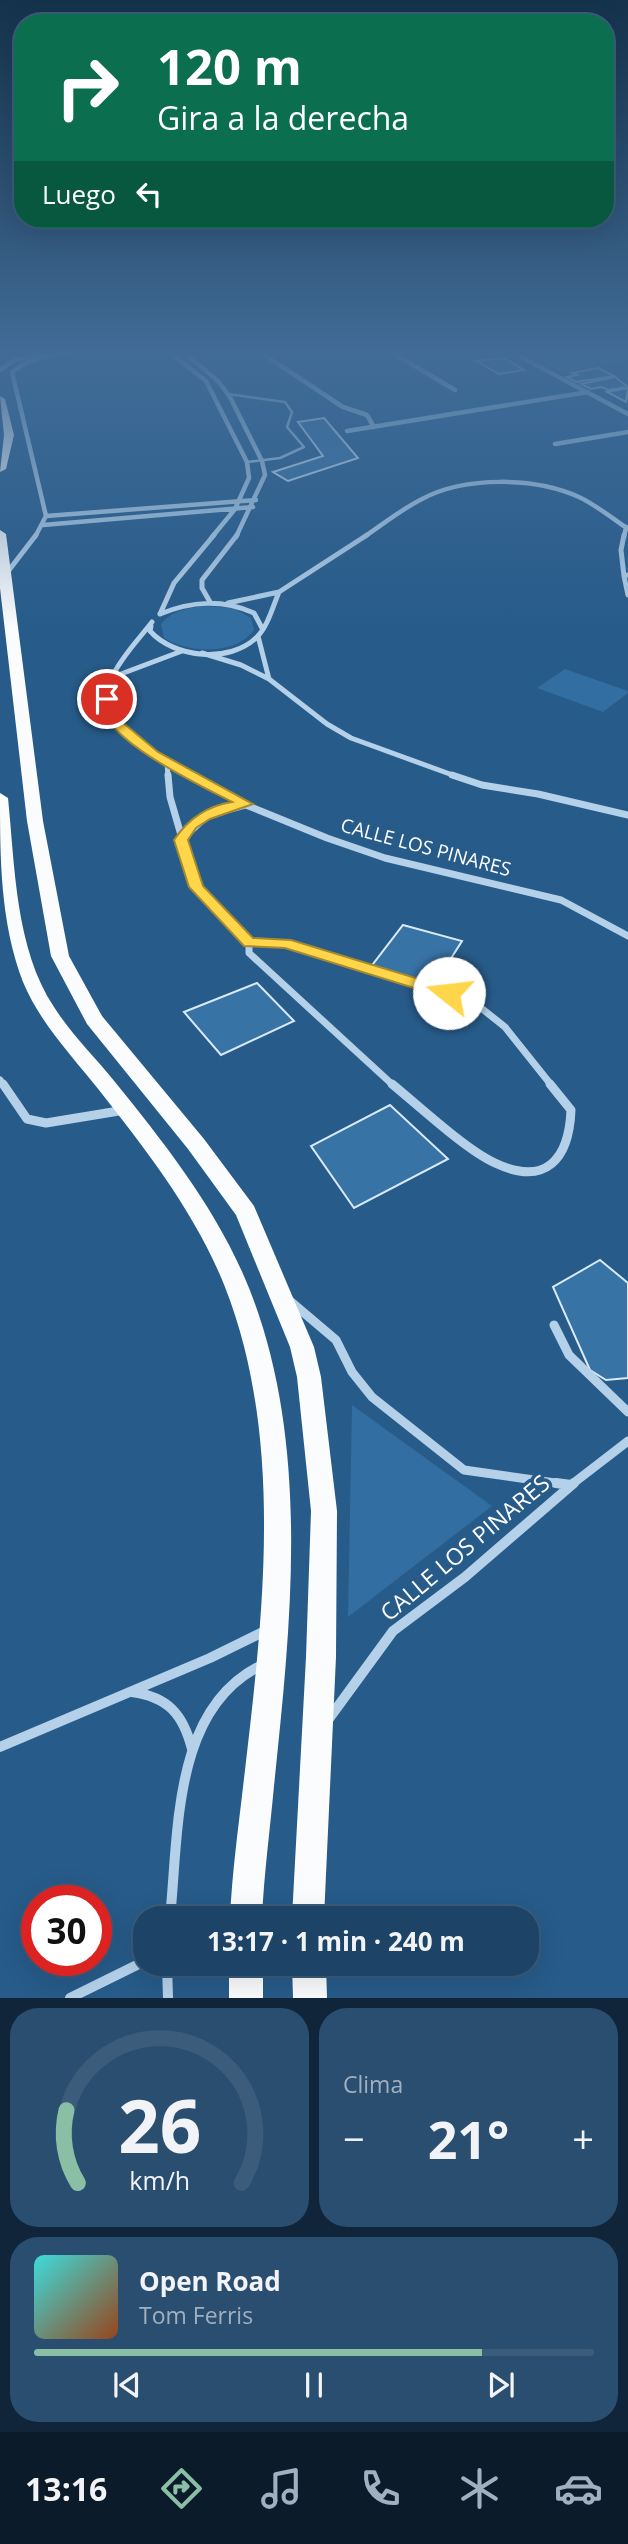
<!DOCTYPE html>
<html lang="es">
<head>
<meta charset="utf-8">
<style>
  :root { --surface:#1d4467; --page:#2a4e70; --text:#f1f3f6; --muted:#a0b0c0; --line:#3b5c7b; --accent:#8abfa5 }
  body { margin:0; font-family:"Open Sans",sans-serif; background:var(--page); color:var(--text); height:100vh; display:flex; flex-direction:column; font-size:26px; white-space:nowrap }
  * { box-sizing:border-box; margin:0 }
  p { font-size:23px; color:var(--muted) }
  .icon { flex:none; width:38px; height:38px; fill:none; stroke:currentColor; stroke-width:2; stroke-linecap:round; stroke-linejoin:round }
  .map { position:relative; height:1998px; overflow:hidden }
  .side { display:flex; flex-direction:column; gap:10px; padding:10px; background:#102539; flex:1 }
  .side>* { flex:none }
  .banner { position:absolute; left:14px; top:14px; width:600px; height:214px; border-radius:28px; box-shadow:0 7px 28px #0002,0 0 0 2px var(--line); background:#0b6e4f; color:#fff; overflow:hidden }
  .speed { position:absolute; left:21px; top:1885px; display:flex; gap:14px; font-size:35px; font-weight:700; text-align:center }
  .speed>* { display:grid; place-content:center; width:91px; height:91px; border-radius:50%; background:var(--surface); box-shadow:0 7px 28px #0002,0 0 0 2px var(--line); line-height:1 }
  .speed .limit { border:10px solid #d22; background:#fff; color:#111 }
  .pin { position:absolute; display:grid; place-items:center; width:60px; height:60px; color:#fff; margin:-30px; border:4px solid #fff; border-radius:50%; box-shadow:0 2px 7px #0007 }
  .me { position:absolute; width:77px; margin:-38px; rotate:286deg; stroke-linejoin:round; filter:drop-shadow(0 0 5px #0008) }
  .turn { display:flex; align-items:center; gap:24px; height:147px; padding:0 28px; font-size:32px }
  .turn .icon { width:91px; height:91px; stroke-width:2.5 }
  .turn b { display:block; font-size:49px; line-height:60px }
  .then { display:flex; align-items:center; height:66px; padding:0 28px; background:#0003; gap:14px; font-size:26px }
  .big { font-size:52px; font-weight:700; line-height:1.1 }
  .side .tile { flex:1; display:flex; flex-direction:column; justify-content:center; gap:10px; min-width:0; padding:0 24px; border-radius:28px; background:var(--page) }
  .side .dial { align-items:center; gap:0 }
  .dial svg { height:182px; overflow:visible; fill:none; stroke:var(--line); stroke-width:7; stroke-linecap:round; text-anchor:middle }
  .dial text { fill:var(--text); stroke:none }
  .song { display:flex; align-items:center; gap:21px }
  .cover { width:84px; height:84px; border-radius:10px; background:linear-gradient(135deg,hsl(180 70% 55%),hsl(20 70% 35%)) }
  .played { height:7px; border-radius:4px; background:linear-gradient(90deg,var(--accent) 80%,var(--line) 80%) }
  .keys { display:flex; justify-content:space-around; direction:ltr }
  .heat { display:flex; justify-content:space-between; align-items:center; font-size:38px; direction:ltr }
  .side .tiles { flex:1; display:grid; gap:10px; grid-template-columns:1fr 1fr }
  .tile:last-child { grid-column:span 2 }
  .trip { position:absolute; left:133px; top:1906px; width:406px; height:70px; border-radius:28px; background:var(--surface); box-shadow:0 7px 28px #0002,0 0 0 2px var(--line); font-weight:700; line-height:70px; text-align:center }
  .dock { display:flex; height:112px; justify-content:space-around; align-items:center; background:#0c1b29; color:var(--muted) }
  .dock .icon { width:49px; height:49px }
  .dock .active { color:var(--accent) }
  .dock b { font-size:32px; color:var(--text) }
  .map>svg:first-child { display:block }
  .green { fill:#326ea1 }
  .building { fill:#3873a6; stroke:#d8e9f7; stroke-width:2 }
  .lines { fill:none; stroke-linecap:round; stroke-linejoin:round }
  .service { stroke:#b4d1e9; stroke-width:2.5 }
  .minor-far4 { stroke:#b4d1e9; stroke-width:4.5 }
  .minor-far3 { stroke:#b4d1e9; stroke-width:5 }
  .minor-far2 { stroke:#b4d1e9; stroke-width:7 }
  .minor-far1 { stroke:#b4d1e9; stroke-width:9 }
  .minor { stroke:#b4d1e9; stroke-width:10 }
  .trunk { fill:#fbfcfe; fill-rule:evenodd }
  .route { fill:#ffd54a; stroke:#a68a30; stroke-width:2 }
  .labels { text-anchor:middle; stroke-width:7; stroke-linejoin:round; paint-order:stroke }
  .street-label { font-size:19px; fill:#fff; stroke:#275b89 }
  .near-street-label { font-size:23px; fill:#fff; stroke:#275b89 }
</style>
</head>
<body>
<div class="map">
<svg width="628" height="1998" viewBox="0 0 628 1998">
  <rect width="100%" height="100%" fill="#275b89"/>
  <path class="green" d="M536,350H603L625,361L562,372L525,351Z
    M205,606L233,608L251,618L254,630C235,656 188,653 164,638L161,624C173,610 188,608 205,606Z
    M565,669L628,691V693L603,712L537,688Z
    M352,1405L492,1506L348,1617Z"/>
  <path class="building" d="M504,358L524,370L499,374L476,361Z
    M598,368L614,376L576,382L567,377L577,375L572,373Z
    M615,377L628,387L608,390L602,387L591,389L581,384Z
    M628,388L626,402L607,392Z
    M324,418L358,458L288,481L273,472L323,456L298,422Z
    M403,925L462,941L434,985L370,968Z
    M257,983L294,1021L221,1055L184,1012Z
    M390,1105L448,1159L354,1208L311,1146Z
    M600,1260L628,1283V1378L606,1380L590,1370L553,1287Z"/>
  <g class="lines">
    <path class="service" d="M228,394L285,402L292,412L287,427L304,447L280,458L247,462"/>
    <path class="minor-far4" d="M10,350L31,352
      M137,350L170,351
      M167,350L206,381L247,462L249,478L235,509L212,537
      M181,350L218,381L230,397L262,461L265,475L236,537
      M257,350L343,407L367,415L374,427
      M388,350L455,390
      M508,350L628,414
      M0,370L13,361L41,353
      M347,431L588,392
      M555,444L628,432
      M46,516L256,500
      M43,525L253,507
      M35,537L46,516L12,372C40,350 77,352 111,350
      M364,537C383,524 402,509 422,499C465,476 535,477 579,497C596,505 612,518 628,529
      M624,537L626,527"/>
    <path class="minor-far3" d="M6,574L36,535
      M628,575L624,576L628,595
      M624,576L621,550L624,535
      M210,602L202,588V580L237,535
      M228,603L279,592L367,535
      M160,614L174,583L214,535
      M160,614C192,601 222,599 254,613L262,628
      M152,622C139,639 123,655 113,675C87,726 159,757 195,777
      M151,626L150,631C174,658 230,664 257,637C268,626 273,606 279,592
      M258,636L269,679
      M202,653L241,665L269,679L327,724L351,738L458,777
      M113,677L182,651
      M167,762L168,777"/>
    <path class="minor-far2" d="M168,775L170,797L196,887L249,943
      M192,775L246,805L327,838L385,858L561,900L628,936
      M452,775L482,785L538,794L628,815
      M181,840L208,815L245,805
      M249,943H286L471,1000L505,1027L552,1086
      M249,943V953L394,1086
      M0,1080L4,1086"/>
    <path class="minor-far1" d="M3,1084L27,1119L46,1123L125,1110
      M392,1084C419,1106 466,1150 495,1163C546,1187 569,1159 571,1110L550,1084
      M290,1301L336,1340L352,1372L372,1397L464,1470L569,1485
      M554,1325L569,1355L628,1412
      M571,1485L628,1441"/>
    <path class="minor" d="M556,1483L571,1485
      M132,1692C168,1697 183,1714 192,1749
      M328,1720L393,1631L465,1577L574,1483
      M0,1747L210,1658L265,1631
      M170,1918C179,1832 172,1706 264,1664
      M167,1964L168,1998
      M70,1998L145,1961"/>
    <path class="trunk" d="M0,396L5,399L14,435L6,469L0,472L4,435Z
      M0,530L6,534L43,821L69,956L102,1016L204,1139L254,1206L314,1347L321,1377L337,1511L336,1657L324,1918H292L306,1657L311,1511L297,1377L290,1347L236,1215L188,1149L87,1024L51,956L27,821L0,588Z
      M0,793L8,798C15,866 15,948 54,1007C71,1034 95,1057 115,1082C166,1145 218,1211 249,1288C311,1444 291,1623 274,1786C270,1830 264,1874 262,1918H230C232,1874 238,1830 243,1787C262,1624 286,1443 225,1287C196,1214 147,1151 99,1090C72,1056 40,1023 23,982C0,921 0,858 0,793Z
      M229,1964H263V1998H229Z
      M292,1964H326L327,1998H293Z"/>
  </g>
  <linearGradient id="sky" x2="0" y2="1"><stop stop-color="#15324b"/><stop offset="0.56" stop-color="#416c97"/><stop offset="1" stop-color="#416c97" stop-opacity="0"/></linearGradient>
  <rect width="628" height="629" fill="url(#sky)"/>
  <path class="route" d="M103,696H111L114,710L121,721L158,752L253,804L210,819L196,828L188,840L203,886L253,938L291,940L455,990V997H443L285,948L244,946L189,887L174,840C188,819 206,806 232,802C204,787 90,735 103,696Z"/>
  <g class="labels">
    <g class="street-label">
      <text transform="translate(426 847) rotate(15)" y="7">CALLE LOS PINARES</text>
    </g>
    <g class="near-street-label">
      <text transform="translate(465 1548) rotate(-40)" y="8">CALLE LOS PINARES</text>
    </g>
  </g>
</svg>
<div class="speed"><div class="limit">30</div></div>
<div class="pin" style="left:107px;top:699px;background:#d93025"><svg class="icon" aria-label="arrive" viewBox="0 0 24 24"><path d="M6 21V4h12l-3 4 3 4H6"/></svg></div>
<svg class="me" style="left:449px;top:993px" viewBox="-20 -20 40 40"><circle r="19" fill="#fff"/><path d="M0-13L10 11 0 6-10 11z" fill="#ffd54a"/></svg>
<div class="trip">13:17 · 1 min · 240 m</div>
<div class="banner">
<div class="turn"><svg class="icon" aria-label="right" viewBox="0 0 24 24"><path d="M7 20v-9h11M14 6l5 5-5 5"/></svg><div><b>120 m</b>Gira a la derecha</div></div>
<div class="then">Luego<svg class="icon" aria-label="left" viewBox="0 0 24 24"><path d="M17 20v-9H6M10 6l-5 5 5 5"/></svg></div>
</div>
</div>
<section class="side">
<div class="tiles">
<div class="tile dial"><svg viewBox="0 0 100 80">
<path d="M14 69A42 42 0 1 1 86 69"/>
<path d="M14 69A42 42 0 0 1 9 37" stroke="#8abfa5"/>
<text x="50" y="56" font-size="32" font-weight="700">26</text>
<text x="50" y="72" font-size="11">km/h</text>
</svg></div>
<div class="tile"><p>Clima</p>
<div class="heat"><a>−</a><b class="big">21°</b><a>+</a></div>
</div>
<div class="tile">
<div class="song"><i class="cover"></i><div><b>Open Road</b><p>Tom Ferris</p></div></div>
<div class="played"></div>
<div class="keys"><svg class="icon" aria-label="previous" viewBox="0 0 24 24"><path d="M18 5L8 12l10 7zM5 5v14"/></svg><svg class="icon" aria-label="pause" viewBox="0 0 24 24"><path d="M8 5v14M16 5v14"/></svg><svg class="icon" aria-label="next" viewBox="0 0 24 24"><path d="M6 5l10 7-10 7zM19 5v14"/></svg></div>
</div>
</div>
</section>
<nav class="dock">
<b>13:16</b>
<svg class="icon active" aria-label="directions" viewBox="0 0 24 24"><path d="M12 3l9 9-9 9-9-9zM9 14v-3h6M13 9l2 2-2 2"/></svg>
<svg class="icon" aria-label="music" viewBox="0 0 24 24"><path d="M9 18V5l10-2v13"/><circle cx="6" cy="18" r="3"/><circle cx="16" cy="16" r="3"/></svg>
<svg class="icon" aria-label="phone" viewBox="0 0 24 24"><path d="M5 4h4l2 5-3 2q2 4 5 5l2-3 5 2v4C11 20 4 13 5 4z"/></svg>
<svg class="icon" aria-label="climate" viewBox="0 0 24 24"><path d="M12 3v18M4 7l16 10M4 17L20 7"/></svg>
<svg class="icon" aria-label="car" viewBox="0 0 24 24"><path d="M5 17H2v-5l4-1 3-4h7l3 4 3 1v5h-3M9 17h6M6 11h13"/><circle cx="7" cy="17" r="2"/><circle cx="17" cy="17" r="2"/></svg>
</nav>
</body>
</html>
